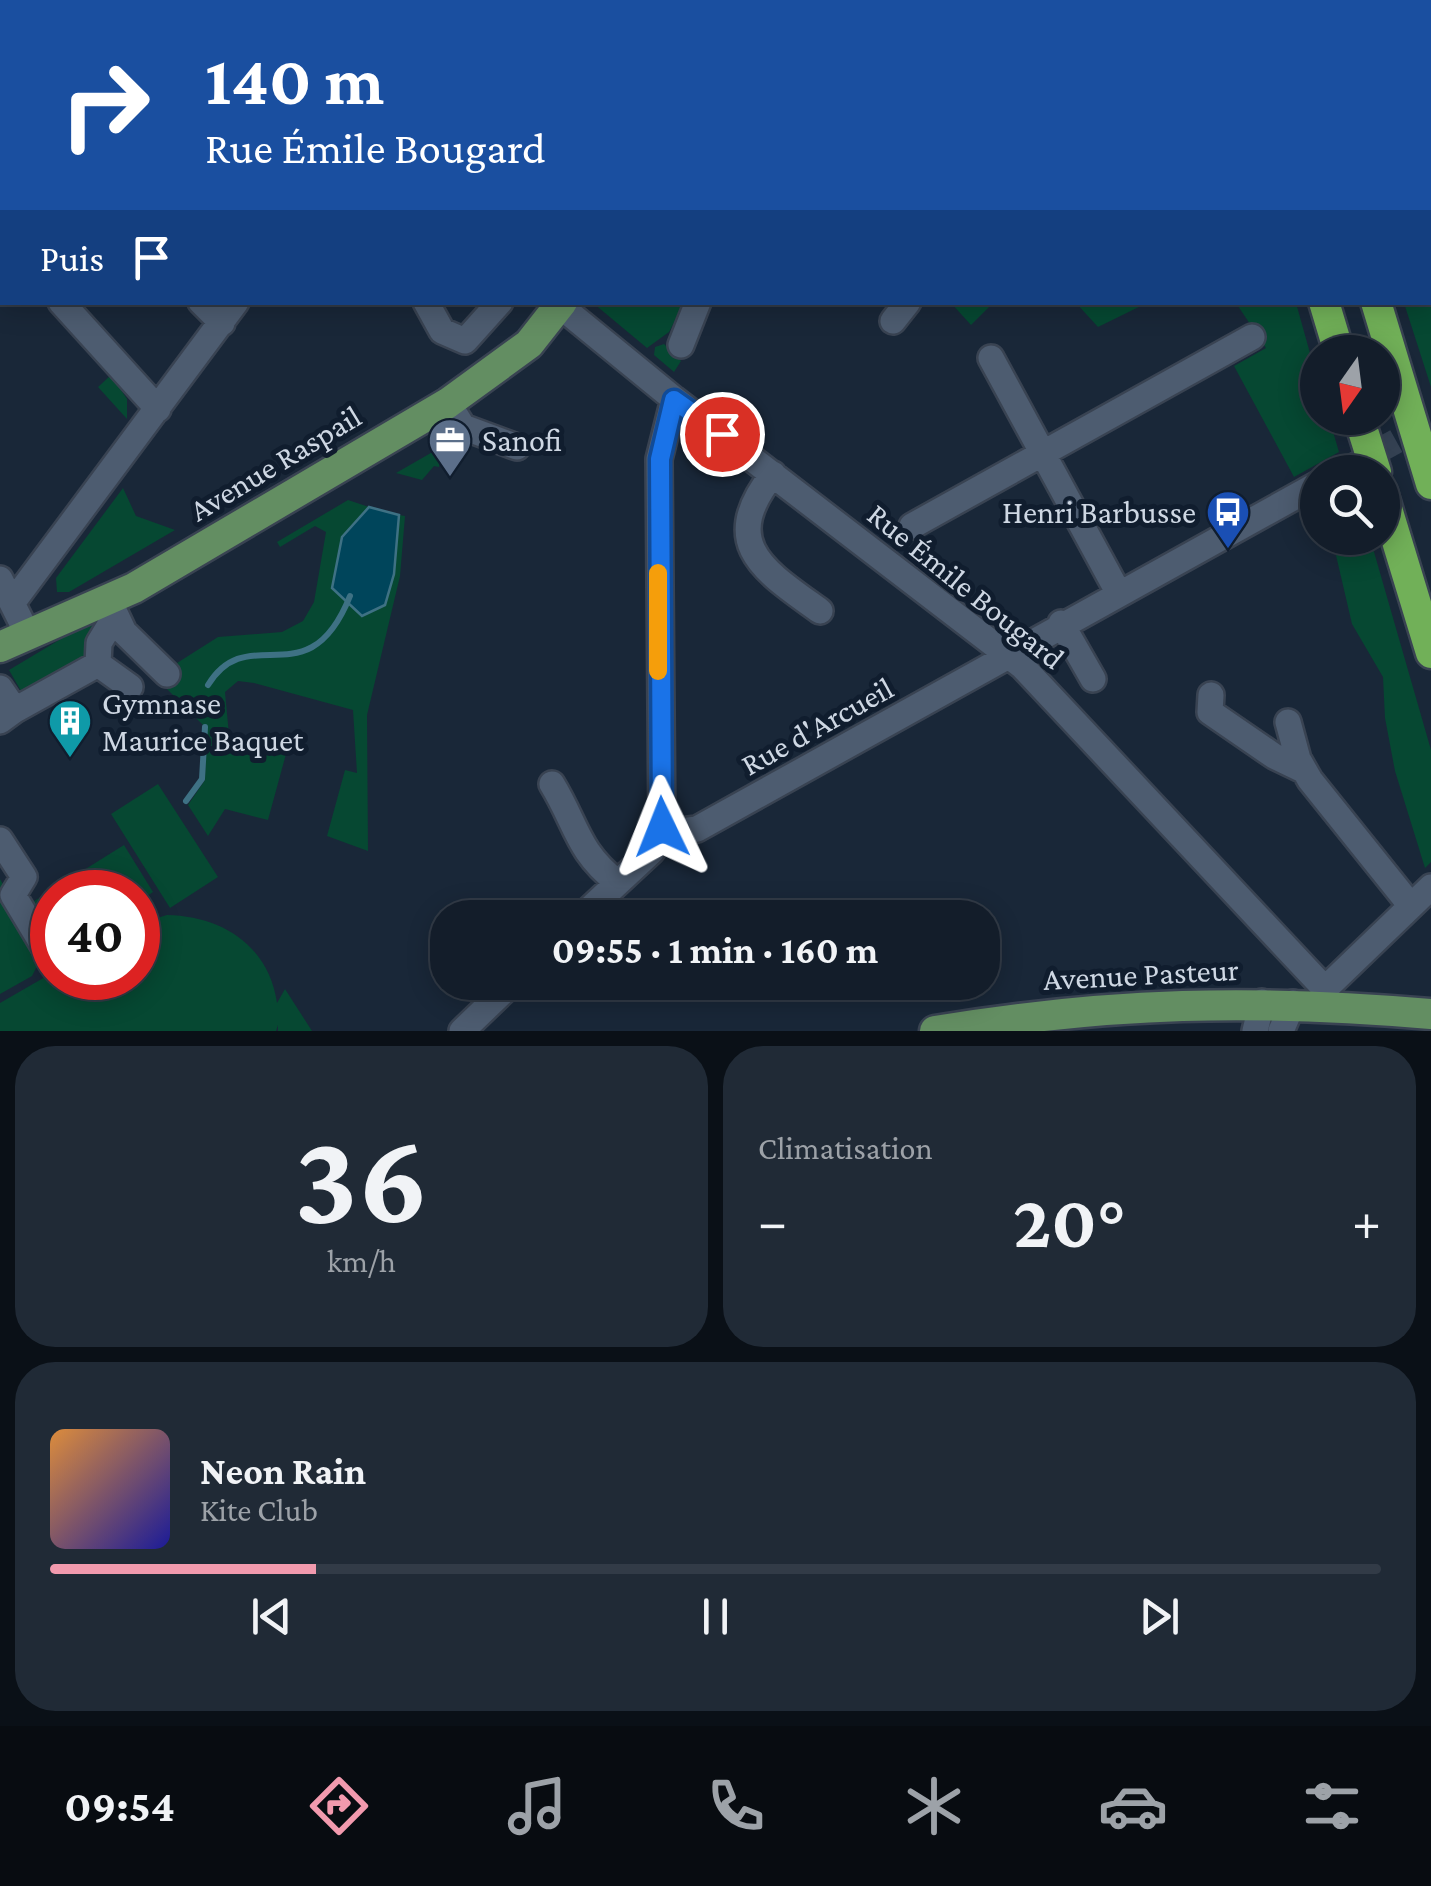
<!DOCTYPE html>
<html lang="fr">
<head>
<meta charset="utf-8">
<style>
  :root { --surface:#131d2a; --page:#202a36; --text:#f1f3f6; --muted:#9da2a8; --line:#323b47; --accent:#f29aae }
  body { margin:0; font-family:"Crimson Pro",serif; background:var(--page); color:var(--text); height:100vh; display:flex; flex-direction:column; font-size:38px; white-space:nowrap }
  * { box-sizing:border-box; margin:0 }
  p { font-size:32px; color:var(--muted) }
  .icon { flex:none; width:55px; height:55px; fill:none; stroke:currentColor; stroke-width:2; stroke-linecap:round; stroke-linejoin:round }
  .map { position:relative; height:1031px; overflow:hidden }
  .sheet { display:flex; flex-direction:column; gap:15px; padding:15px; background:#0a1017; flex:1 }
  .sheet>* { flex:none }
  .banner { position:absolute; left:0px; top:0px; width:1432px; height:305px; box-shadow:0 5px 25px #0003,0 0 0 2px var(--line); background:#1a4fa0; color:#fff; overflow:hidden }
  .needle { width:65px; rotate:194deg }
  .controls { position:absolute; left:1300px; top:335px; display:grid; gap:20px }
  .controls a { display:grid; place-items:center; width:100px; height:100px; border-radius:50%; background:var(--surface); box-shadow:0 5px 25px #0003,0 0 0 2px var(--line); font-size:50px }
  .speed { position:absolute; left:30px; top:870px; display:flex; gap:20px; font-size:50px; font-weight:700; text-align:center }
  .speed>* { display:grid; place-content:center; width:130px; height:130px; border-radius:50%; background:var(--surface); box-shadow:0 5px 25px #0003,0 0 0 2px var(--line); line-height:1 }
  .speed .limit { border:15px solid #d22; background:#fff; color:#111 }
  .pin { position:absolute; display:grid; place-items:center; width:85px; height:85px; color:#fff; margin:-42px; border:5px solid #fff; border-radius:50%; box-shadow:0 2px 10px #0007 }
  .me { position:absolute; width:110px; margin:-55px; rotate:358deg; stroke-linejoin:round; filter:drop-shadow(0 0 8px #0008) }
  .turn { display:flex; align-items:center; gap:35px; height:210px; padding:0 40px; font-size:45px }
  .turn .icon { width:130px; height:130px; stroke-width:2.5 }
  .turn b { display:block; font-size:70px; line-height:85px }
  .then { display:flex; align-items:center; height:95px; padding:0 40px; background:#0003; gap:20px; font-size:38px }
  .big { font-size:75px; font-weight:700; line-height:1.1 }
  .sheet .tile { flex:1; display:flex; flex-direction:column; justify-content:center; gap:15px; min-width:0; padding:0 35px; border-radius:40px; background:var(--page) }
  .sheet .dial { align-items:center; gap:0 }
  .dial b { font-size:130px; line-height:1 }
  .song { display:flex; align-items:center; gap:30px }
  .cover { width:120px; height:120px; border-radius:15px; background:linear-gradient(135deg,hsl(30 70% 55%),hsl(240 70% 35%)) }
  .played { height:10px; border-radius:5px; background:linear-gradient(90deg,var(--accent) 20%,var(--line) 20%) }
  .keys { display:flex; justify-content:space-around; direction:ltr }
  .heat { display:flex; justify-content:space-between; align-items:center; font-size:55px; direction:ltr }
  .sheet .tiles { flex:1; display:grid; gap:15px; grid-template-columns:1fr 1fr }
  .tile:last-child { grid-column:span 2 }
  .trip { position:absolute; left:430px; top:900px; width:570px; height:100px; border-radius:40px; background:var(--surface); box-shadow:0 5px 25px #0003,0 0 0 2px var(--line); font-weight:700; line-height:100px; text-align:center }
  .dock { display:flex; height:160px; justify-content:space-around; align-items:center; background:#080c11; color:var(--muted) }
  .dock .icon { width:70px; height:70px }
  .dock .selected { color:var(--accent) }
  .dock b { font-size:45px; color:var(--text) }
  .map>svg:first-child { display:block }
  .green { fill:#064832 }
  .water { fill:#00455b; stroke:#3e7184; stroke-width:2.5 }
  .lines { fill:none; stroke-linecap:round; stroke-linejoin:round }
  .stream { stroke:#3e7184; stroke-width:6 }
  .minor-tunnel { stroke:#344152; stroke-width:25; stroke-dasharray:25 12; stroke-linecap:butt }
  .minor-casing { stroke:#394352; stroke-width:30 }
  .major-casing { stroke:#394352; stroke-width:35 }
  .highway-casing { stroke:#394352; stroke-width:35 }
  .minor { stroke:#4d5c70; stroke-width:25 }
  .major { stroke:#638e62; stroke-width:30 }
  .highway { stroke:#71b058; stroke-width:30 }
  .route-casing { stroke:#114b97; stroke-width:25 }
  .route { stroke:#1a73e8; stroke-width:18 }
  .slow { stroke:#f59e0b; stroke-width:18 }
  .labels { text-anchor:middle; stroke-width:10; stroke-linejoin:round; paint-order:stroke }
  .poi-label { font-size:32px; fill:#ced7e3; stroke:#101d2e; text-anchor:start }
  .street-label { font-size:32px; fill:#ced7e3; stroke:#101d2e }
</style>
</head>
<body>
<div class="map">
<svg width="1431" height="1031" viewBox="0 0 1431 1031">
  <rect width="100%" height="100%" fill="#192738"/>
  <path class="green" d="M475,0H790L479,2Z
    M1430,270L1431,274V387L1404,303L1430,302Z
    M593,303H592H684L669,332L647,348Z
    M951,303H993L971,325Z
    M1076,303H1147L1098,327Z
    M1236,303H1296L1317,378L1318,418H1329L1339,452L1294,477L1234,366L1266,348Z
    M664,344L681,361L674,372L654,355L655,347Z
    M111,375L127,399V419L98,387Z
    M443,446L439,467L434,466L422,480L396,473Z
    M123,488L136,516L175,530L69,592H57L56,578Z
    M348,500L369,507L342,537L362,615L385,605L394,574L399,515L405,516L400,576L367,715L368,851L327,836L345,770L357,773L353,710L254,683L238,681L225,692L229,735L286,754L268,820L225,809L208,836L188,805L205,780L206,728L160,682L180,668L177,663L218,637L282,632L303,621L314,602L326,532L315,526L280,547L277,542Z
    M1332,538H1370L1431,750V862L1425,868L1395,771L1385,718L1383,677L1352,624Z
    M96,618L101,622L86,656L21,691L9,670Z
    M158,784L218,877L170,908L111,814Z
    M124,845L153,892L138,902V892H52V937L31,903Z
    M0,879L42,956L32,976L0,994Z
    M167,915C221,916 269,945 277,1003L285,989L312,1031H278V1025L276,1031H0V1003L52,973V978H132V985L138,982V924Z"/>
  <path class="water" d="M369,507L399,515L394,574L385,605L362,616L332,588L342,537Z"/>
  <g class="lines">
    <path class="stream" d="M705,0L709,2
      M580,2L582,0
      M766,2L770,0
      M208,685C249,618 308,701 350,596
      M186,801L202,779L205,727"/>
    <path class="minor-tunnel" d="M1342,471L1431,422"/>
    <g class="minor-casing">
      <path id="minor" d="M285,2L287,0
        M460,2L461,0
        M973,2L975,0
        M1094,2L1096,0
        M1430,165L1431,164
        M61,302L158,409
        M201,302L222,323
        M426,302L442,331L465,341L500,302
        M559,305L674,399L1022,666L1325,989L1324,1005
        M893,321L908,302
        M681,345L698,302
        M991,358L1118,592
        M448,403L463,427L517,447
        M1339,472L1342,471
        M773,474C717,544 765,571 820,611
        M912,526L1252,337
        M0,579L27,633
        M13,602L236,302
        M116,615L124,632L167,674
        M1061,623L1093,679
        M98,664L99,643L116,615L111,605
        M0,688L15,710L0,721
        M1211,695L1210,712L1274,756L1303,770
        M15,710L98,664L130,687
        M1288,722L1298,759L1310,780L1411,906
        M552,784C577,825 577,851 617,882
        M662,822L681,831L697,829L1318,484
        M0,840L24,877L13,895L52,960
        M580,918L652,851L662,834L659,459L674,399
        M1325,989L1431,887
        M462,1031L513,982
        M1255,1031L1262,1002
        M1281,1031L1293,1003"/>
    </g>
    <g class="major-casing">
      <path id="major" d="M813,2L815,0
        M0,647L134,588L448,403L529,344L562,302
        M935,1031C1111,1002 1253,999 1431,1014"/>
    </g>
    <g class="highway-casing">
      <path id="highway" d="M1232,0L1233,2
        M1283,0L1284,2
        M1324,302L1339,352
        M1376,302L1431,484
        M1359,418L1376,472
        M1382,492L1431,653"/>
    </g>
    <use href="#minor" class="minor"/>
    <use href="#major" class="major"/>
    <use href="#highway" class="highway"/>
  </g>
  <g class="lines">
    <g class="route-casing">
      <path id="route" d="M662,827L660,459L674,400L722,434"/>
    </g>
    <use href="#route" class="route"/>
    <path class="slow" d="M658,573V671"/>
  </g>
  <defs>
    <g id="office-pin" transform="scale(2.25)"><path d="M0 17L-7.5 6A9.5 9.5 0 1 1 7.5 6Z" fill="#5c6f8a" stroke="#101d2e"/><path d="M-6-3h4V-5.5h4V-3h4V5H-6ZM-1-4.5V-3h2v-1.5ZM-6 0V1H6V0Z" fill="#fff"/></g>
    <g id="bus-pin" transform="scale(2.25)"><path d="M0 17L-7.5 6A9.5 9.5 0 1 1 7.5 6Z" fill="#1a4fb4" stroke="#101d2e"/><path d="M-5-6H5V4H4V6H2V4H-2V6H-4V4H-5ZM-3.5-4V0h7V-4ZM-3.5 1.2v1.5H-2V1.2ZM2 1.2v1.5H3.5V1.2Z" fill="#fff"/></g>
    <g id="building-pin" transform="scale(2.25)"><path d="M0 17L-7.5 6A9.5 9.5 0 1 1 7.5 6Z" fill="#0f9aa8" stroke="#101d2e"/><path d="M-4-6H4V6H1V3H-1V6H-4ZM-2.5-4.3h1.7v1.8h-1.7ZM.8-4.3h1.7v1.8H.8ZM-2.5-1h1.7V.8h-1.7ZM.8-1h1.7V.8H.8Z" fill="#fff"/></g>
  </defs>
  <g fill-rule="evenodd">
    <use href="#office-pin" x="450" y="440"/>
    <use href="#bus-pin" x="1228" y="512"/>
    <use href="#building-pin" x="70" y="721"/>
  </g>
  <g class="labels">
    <g class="poi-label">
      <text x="482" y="451">Sanofi</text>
      <text x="1196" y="523" text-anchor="end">Henri Barbusse</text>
      <text x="102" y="714">Gymnase<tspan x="102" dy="37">Maurice Baquet</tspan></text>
    </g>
    <g class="street-label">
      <text transform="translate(275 463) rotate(-31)" y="11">Avenue Raspail</text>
      <text transform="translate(966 586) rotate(39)" y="11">Rue Émile Bougard</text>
      <text transform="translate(817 726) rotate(-29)" y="11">Rue d'Arcueil</text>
      <text transform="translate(1141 974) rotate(-3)" y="11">Avenue Pasteur</text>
    </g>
  </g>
</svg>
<div class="controls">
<a><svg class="needle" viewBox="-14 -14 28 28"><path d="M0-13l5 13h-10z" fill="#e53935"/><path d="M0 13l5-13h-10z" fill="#9da2a8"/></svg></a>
<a><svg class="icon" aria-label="search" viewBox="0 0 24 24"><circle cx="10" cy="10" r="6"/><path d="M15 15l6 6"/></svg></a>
</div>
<div class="speed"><div class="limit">40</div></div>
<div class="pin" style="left:722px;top:434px;background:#d93025"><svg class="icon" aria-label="arrive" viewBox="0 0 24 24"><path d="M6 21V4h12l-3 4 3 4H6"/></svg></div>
<svg class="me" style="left:662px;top:827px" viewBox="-20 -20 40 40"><path d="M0-17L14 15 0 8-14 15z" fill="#1a73e8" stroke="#fff" stroke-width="4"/></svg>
<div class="trip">09:55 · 1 min · 160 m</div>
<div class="banner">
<div class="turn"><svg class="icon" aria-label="right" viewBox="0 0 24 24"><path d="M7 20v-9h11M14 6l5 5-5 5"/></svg><div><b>140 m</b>Rue Émile Bougard</div></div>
<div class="then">Puis<svg class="icon" aria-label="arrive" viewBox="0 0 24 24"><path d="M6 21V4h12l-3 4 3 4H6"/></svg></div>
</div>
</div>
<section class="sheet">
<div class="tiles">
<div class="tile dial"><b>36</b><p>km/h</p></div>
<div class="tile"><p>Climatisation</p>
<div class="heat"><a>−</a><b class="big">20°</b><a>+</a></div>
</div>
<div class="tile">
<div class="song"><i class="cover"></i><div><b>Neon Rain</b><p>Kite Club</p></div></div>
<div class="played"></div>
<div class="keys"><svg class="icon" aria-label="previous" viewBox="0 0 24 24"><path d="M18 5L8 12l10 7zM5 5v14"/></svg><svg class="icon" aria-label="pause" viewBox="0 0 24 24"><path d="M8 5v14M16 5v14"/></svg><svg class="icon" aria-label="next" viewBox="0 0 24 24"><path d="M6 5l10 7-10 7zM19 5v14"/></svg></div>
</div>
</div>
</section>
<nav class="dock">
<b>09:54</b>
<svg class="icon selected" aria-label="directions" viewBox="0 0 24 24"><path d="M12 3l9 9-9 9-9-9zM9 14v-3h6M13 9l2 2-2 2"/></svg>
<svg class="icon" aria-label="music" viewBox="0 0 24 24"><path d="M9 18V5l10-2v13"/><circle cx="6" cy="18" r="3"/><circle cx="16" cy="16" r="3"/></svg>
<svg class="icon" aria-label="phone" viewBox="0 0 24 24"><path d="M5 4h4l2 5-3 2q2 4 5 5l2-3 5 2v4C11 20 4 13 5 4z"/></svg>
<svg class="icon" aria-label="climate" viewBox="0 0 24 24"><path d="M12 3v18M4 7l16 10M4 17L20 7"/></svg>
<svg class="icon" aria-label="car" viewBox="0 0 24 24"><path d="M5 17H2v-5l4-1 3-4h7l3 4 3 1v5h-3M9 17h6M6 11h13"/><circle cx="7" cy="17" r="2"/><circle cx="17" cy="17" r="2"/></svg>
<svg class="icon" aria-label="filters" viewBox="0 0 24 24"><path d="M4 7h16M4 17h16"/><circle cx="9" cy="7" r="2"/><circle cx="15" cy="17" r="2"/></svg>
</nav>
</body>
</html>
